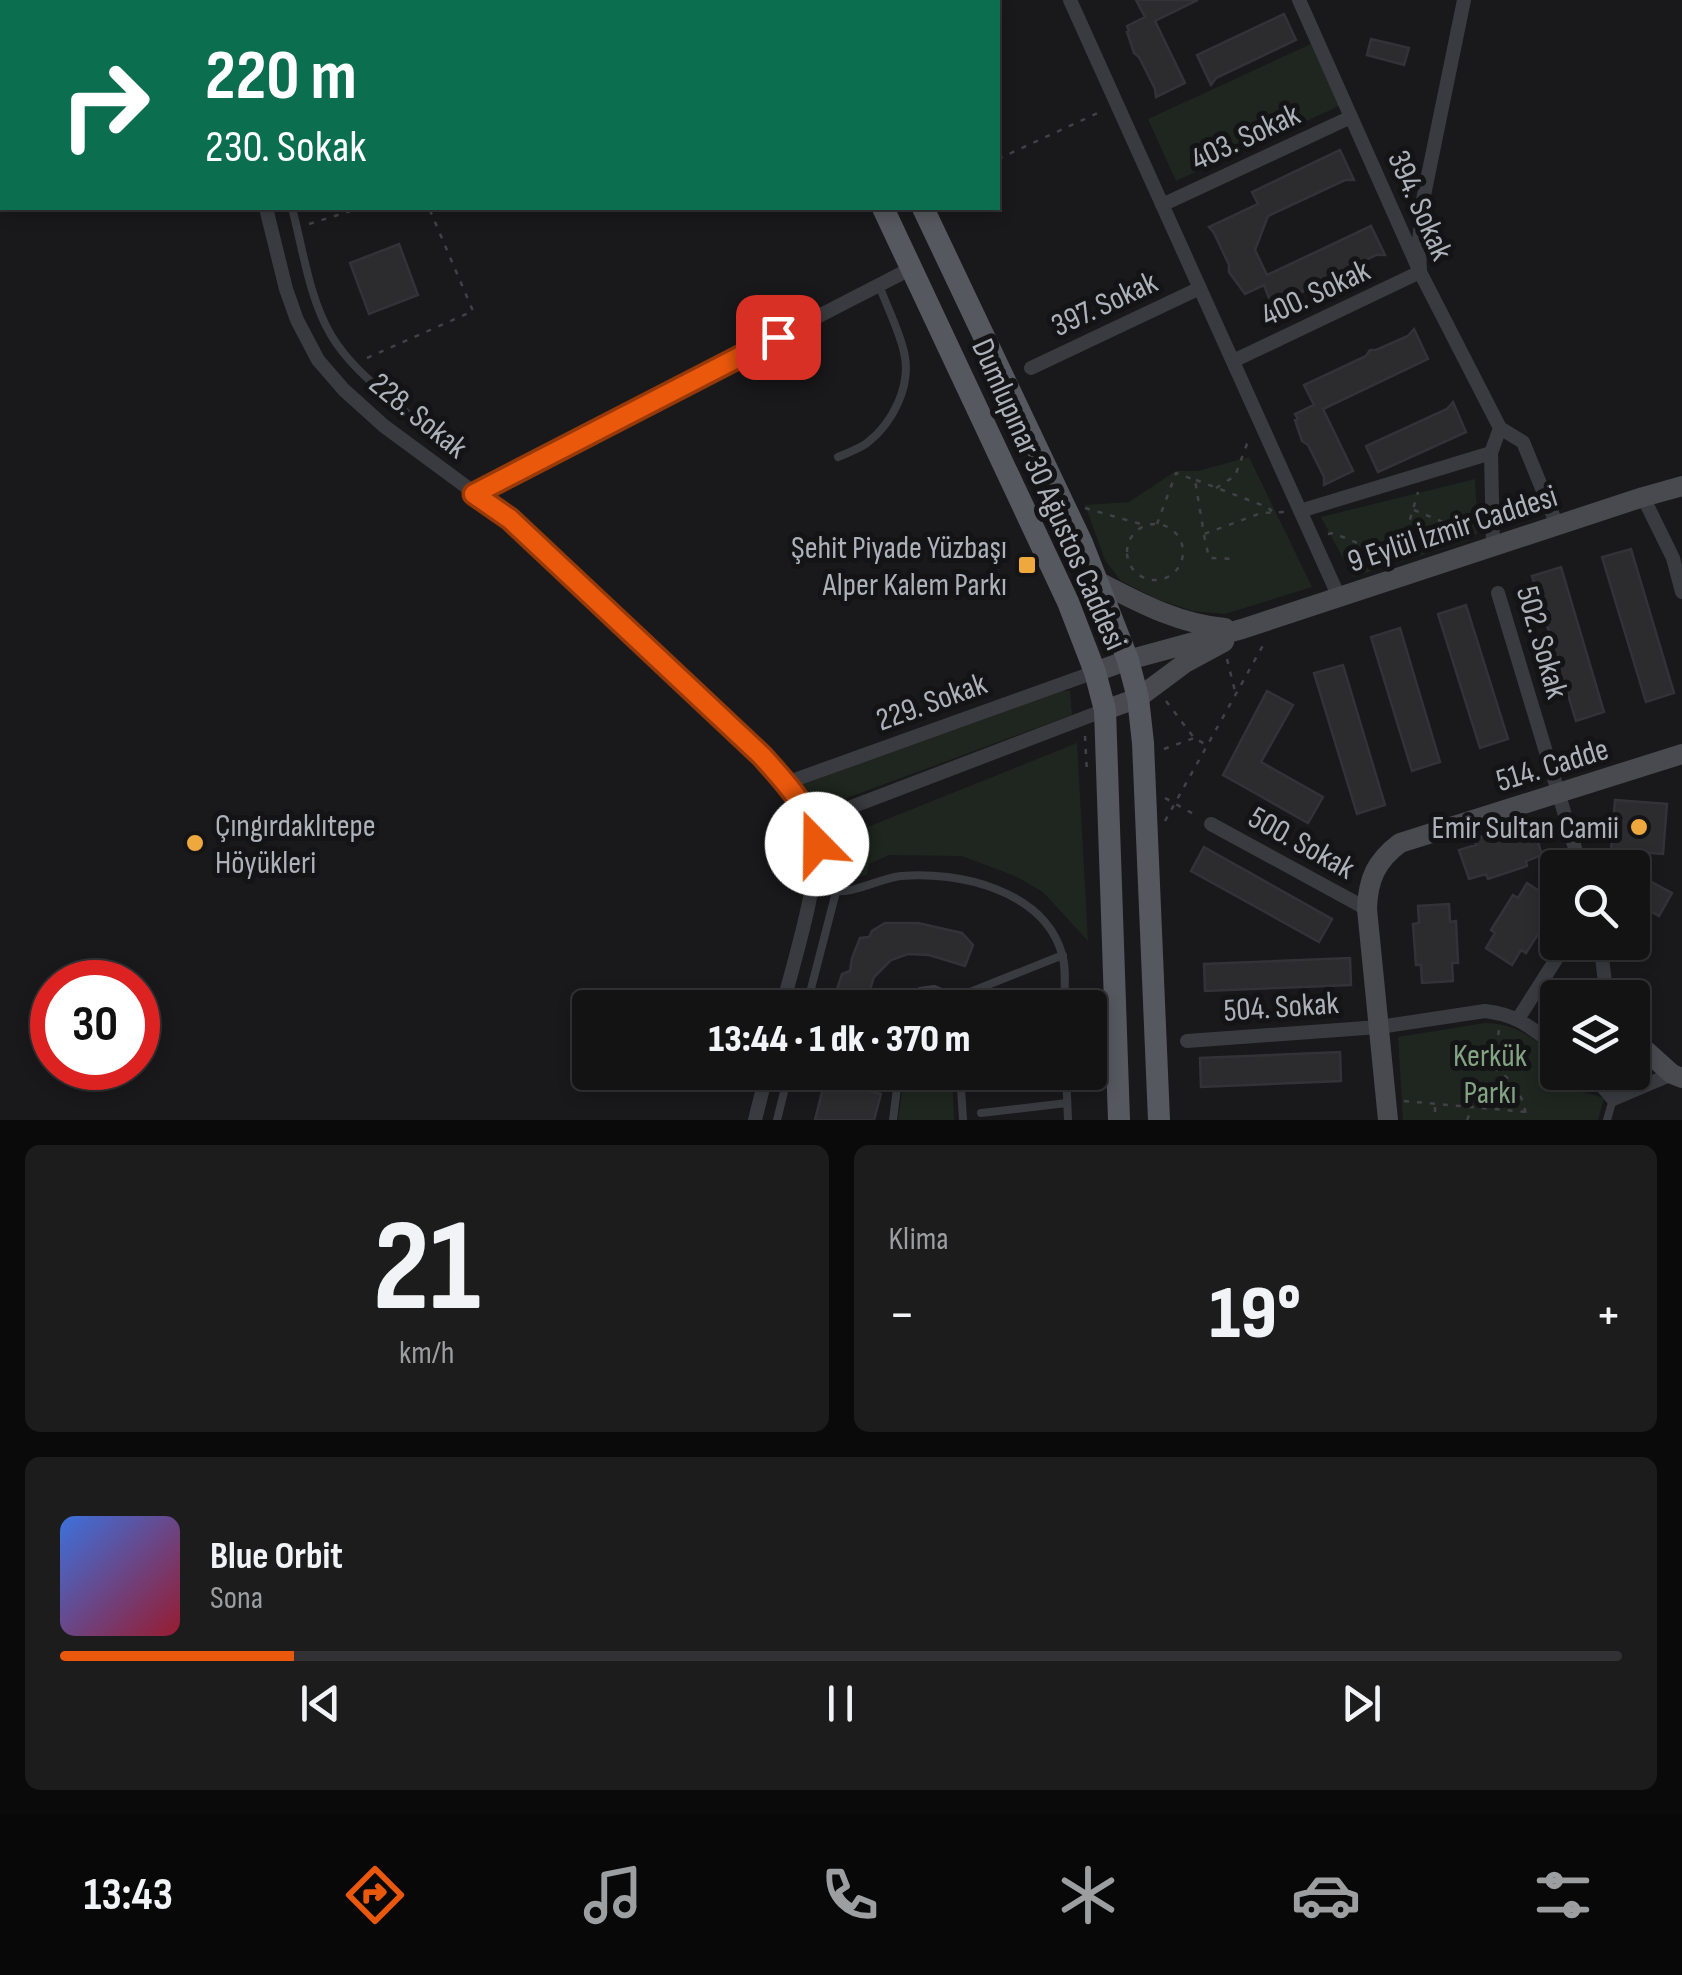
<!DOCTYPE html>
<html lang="tr">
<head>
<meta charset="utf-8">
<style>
  :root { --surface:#131314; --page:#1c1c1d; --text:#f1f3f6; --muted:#9d9ea0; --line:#323234; --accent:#ea580c }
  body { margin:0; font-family:"Sofia Sans Condensed",sans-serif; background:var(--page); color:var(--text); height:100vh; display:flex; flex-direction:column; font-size:38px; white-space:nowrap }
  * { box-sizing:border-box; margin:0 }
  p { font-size:32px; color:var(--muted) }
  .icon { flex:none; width:55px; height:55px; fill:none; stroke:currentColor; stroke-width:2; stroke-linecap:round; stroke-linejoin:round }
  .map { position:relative; height:1120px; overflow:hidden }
  .details { display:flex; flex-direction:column; gap:25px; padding:25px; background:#0a0a0b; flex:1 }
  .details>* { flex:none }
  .hud { position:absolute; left:0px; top:0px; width:1000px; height:210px; box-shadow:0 5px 15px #0003,0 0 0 2px var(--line); background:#0b6e4f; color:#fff; overflow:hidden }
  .buttons { position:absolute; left:1540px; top:850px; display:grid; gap:20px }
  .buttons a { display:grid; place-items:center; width:110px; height:110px; border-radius:10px; background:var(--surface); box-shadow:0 5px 15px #0003,0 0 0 2px var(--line); font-size:50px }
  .speed { position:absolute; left:30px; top:960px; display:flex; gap:20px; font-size:50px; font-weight:700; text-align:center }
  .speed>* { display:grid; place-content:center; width:130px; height:130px; border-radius:50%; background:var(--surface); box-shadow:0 5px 15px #0003,0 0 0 2px var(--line); line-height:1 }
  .speed .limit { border:15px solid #d22; background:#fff; color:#111 }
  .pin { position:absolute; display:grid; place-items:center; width:85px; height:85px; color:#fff; margin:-42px; border-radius:20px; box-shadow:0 5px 15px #0006 }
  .me { position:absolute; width:110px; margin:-55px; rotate:338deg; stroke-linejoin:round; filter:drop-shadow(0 0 8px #0008) }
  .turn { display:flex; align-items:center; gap:35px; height:210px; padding:0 40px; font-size:45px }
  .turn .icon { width:130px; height:130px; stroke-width:2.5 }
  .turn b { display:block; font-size:70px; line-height:85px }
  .big { font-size:75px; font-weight:800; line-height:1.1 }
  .details .card { flex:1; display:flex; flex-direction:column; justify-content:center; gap:15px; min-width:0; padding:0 35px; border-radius:15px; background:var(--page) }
  .details .dial { align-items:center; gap:0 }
  .dial b { font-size:130px; line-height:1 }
  .song { display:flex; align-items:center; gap:30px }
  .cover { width:120px; height:120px; border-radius:15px; background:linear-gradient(135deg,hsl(220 70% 55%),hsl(350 70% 35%)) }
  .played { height:10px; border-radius:5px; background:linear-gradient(90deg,var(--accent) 15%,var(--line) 15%) }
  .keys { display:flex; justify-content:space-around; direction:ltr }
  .heat { display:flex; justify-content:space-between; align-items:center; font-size:55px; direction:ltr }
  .details .tiles { flex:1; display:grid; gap:25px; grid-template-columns:1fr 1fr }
  .card:last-child { grid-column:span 2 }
  .trip { position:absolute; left:572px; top:990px; width:535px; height:100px; border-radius:10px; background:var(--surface); box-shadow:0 5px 15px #0003,0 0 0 2px var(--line); font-weight:800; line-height:100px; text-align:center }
  .tab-bar { display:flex; height:160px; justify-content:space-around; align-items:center; background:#080808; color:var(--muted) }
  .tab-bar .icon { width:70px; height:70px }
  .tab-bar .on { color:var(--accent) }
  .tab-bar b { font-size:45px; color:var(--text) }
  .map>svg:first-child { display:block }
  .green { fill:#1f261f }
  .building { fill:#2c2c2f; stroke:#333337; stroke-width:2.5 }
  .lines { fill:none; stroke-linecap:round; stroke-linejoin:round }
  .path { stroke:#404247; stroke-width:2.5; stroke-dasharray:5 8; stroke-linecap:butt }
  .lane { stroke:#3a3b40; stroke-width:8 }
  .street { stroke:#3a3b40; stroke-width:14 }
  .secondary { stroke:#484a50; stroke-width:20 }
  .primary { stroke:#56585f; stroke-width:22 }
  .route-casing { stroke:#983908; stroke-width:25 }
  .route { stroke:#ea580c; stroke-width:18 }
  .poi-dot { fill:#eea83e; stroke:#141416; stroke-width:4 }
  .labels { text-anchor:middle; stroke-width:10; stroke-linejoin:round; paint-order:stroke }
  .street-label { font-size:32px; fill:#acb1ba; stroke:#141416 }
  .poi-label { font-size:32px; fill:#acb1ba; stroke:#141416; text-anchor:end }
  .park-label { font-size:32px; fill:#83a483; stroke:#141416 }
</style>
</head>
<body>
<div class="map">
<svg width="1682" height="1120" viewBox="0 0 1682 1120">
  <rect width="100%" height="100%" fill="#19191b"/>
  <path class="green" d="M1311,44L1339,106L1176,181L1148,119Z
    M1249,457L1312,587L1225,614L1193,611L1157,599L1121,581L1105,560L1085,505L1129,502L1176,471H1198Z
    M1475,479L1478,533L1466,541L1353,577L1321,517Z
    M1062,691H1070L1072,715L841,800L829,805L811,818L799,786Z
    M1077,743L1088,941L1043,892L1015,876L962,856L889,855L869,864L867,875L833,880L834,863L845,836Z
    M1485,1023C1518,1024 1531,1038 1557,1056L1558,1072L1569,1073L1566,1087L1604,1098L1598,1120H1403L1398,1037Z
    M905,1073H952L954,1120H898Z"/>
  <path class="building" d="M1136,0H1198L1155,21L1185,83L1156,97L1155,89L1139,57L1134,53L1127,32L1129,31L1127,26L1145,17Z
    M1284,14L1296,40L1216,78L1211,85L1197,55Z
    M1371,39L1409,48L1404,65L1367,55Z
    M1340,150L1354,180H1345L1268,216L1255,250L1267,275L1371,226L1385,255H1376L1345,271L1342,276H1335L1272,306L1264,285L1245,294L1229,272V265L1214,233L1209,227L1258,204L1252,192Z
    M399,244L418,295L369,314L350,263Z
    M1414,329L1428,359L1323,409L1353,471L1324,485V477L1308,445L1302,441L1295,420L1298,419L1295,414L1314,405L1304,385L1366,356L1370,350H1376L1408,336Z
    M1453,402L1466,432L1378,472L1366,446L1447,409Z
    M1631,549L1674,693L1646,702L1602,557Z
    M1561,567L1604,712L1576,721L1532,576Z
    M1466,605L1508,739L1480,748L1438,614Z
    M1400,628L1440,762L1412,771L1371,637Z
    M1343,665L1385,805L1357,814L1314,673Z
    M1267,691L1293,705L1261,762L1323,797L1308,823L1223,775Z
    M1615,800L1667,804L1663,854L1611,850Z
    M1514,826L1516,832L1533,826L1542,855L1526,861L1527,866L1488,879L1486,874L1469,879L1459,850L1476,845L1474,839Z
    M1204,847L1332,919L1319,942L1191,871Z
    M1648,880L1672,893L1659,916L1636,903Z
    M1527,883L1553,900L1544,914L1549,917L1526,953L1521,950L1512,965L1486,948L1495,933L1491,930L1513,895L1518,898Z
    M1449,904L1450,922L1456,921L1458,963H1452L1453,981L1422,983L1421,965H1416L1413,924L1419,923L1418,906Z
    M885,923H918L962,933L973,945L965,966L929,955L908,954L891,960L874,977L864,1008H831L842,974L850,971L852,958L860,938L869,937L872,931Z
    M1350,958L1351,985L1205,991L1204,964Z
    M1340,1052L1341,1081L1201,1087L1200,1058Z
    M978,1072H1042V1085L1028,1084L1005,1077L993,1086L979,1087Z
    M825,1080L881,1094L874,1120H815Z"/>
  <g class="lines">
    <path class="path" d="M351,0L352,2
      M998,159L1102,111
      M309,224L360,208
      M367,358L473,311L429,208
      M1196,480L1267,507L1272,511
      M1216,488L1235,476L1247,444L1251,441
      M1085,508L1144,525
      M1414,510L1467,532L1469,537
      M1157,524L1176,473L1195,480L1204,534L1261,513L1284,512
      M1127 552a28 28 0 1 1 56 0a28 28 0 1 1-56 0Z
      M1328,534L1333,533L1399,560
      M1204,535L1209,558L1234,559
      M1399,557L1418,492
      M1227,659L1236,695
      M1166,701L1194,738L1207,745
      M1085,736L1087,773
      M1164,749L1194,738
      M1165,798L1197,816
      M1165,821L1266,640
      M1499,1030L1493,1068C1512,1077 1526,1099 1526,1120
      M1404,1101L1527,1112
      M1435,1107V1120
      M1467,1120L1472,1108"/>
    <path class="lane" d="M238,0L239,2
      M476,0L477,2
      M708,0L710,2
      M508,2L514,0
      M292,208C303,249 309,298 331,335C350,367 380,389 407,413
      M838,457C847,453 859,449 867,443C893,423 912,385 904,352C899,330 887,307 879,285
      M812,885C819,887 827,891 834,891C853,894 881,878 901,876C958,871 1044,890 1062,954C1067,970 1064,991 1064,1008
      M806,1008L836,892
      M909,1008L920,991L934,989L955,998
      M956,1008L955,998L1063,955
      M960,1072L963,1120
      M1066,1072L1068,1120
      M981,1113L1067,1103
      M777,1120L789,1072
      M893,1120L899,1072
      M1607,1120L1613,1099"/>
    <path class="street" d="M213,0V2
      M864,0H865
      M1070,0L1339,597
      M1299,0L1420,272L1500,428
      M1162,205L1351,117
      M266,208L286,289L297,320L318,360L344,390L384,426L510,519L762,756C780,777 802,798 813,824C827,860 792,967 782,1008
      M1233,361L1420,272L1419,243L1423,200L1464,0
      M1031,368L1200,288
      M474,494L912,268
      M1643,497L1673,558L1682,592
      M1300,511L1491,453
      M1493,546L1491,453L1500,428L1523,442L1557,525
      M1498,593L1581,868
      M786,783L1095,672
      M812,822L1105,710
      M1211,824L1367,909
      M1600,942L1607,998
      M1518,1019L1567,942
      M1187,1041L1379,1027L1485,1011C1519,1015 1531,1028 1558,1048
      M1590,1072L1613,1099L1672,1074
      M755,1120L767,1072"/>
    <path class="secondary" d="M1097,581C1138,602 1178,624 1225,628
      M1095,672L1128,660L1242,629L1643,497L1682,486
      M1105,710L1138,698L1185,663L1224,642
      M1632,1038L1672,1074L1682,1078
      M1388,1120L1367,909C1368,879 1376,861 1400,843L1682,754"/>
    <path class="primary" d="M786,0L787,2
      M825,0L826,2
      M883,208L1068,602L1095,672L1105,710L1119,1120
      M923,208L1082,543L1128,660L1138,698L1143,743L1159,1120"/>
  </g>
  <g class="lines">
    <g class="route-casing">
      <path id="route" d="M778,337L474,494L510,519L762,756C785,782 811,808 817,844"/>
    </g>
    <use href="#route" class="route"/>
  </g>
  <g class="poi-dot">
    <rect x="1017" y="555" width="20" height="20" rx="5"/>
    <circle cx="1639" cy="827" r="10"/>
    <circle cx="195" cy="843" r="10"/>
  </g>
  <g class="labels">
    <g class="street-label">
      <text transform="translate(1245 136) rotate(-25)" y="11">403. Sokak</text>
      <text transform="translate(1421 205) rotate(66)" y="11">394. Sokak</text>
      <text transform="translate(1315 292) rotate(-25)" y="11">400. Sokak</text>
      <text transform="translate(1104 303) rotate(-25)" y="11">397. Sokak</text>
      <text transform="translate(419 415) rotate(39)" y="11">228. Sokak</text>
      <text transform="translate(1050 494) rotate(66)" y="11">Dumlupınar 30 Ağustos Caddesi</text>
      <text transform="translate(1452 528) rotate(-18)" y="11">9 Eylül İzmir Caddesi</text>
      <text transform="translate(1543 642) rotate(74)" y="11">502. Sokak</text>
      <text transform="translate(931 701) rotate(-20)" y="11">229. Sokak</text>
      <text transform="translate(1552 764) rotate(-17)" y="11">514. Cadde</text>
      <text transform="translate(1302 842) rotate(29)" y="11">500. Sokak</text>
      <text transform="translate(1281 1006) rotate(-4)" y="11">504. Sokak</text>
    </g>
    <g class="poi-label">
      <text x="1007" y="558">Şehit Piyade Yüzbaşı<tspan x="1007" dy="37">Alper Kalem Parkı</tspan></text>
      <text x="215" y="836" text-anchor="start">Çıngırdaklıtepe<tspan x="215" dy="37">Höyükleri</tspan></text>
      <text x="1619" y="838">Emir Sultan Camii</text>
    </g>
    <g class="park-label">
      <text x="1490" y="1066">Kerkük<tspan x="1490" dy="37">Parkı</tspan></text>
    </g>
  </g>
</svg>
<div class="buttons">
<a><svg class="icon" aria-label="search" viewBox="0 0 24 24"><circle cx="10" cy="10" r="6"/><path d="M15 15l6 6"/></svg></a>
<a><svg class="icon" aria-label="layers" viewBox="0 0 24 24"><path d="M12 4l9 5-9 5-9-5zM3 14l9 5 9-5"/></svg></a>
</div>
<div class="speed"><div class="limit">30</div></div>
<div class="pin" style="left:778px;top:337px;background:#d93025"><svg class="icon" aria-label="arrive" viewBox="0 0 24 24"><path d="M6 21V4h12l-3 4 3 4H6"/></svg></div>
<svg class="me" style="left:817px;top:844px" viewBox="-20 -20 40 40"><circle r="19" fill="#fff"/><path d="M0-13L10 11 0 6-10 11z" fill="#ea580c"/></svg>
<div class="trip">13:44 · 1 dk · 370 m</div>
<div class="hud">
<div class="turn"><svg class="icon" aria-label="right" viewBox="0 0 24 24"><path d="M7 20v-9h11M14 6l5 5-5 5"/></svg><div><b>220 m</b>230. Sokak</div></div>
</div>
</div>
<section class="details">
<div class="tiles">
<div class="card dial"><b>21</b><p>km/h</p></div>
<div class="card"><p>Klima</p>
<div class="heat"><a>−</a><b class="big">19°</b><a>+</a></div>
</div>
<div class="card">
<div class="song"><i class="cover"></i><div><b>Blue Orbit</b><p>Sona</p></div></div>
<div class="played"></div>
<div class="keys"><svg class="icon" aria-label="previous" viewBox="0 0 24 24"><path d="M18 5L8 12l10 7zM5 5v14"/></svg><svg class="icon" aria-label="pause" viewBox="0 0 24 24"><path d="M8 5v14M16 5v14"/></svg><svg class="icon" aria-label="next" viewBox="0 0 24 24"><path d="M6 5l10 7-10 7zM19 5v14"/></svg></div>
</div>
</div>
</section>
<nav class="tab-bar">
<b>13:43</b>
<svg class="icon on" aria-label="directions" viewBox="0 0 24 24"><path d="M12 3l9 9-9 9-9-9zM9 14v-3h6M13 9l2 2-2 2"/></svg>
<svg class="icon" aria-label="music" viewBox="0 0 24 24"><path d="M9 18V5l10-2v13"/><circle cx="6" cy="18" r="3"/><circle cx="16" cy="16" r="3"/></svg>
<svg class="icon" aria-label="phone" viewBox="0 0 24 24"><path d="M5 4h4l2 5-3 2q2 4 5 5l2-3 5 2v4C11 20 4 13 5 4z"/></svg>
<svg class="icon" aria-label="climate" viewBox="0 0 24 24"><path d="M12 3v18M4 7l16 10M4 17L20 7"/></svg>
<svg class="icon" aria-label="car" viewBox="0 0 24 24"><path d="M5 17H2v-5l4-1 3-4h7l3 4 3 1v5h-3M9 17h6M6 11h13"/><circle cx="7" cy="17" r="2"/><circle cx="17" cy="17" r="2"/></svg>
<svg class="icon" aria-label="filters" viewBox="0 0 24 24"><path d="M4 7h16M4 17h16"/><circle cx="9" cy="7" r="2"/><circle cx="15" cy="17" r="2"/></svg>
</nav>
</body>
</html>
